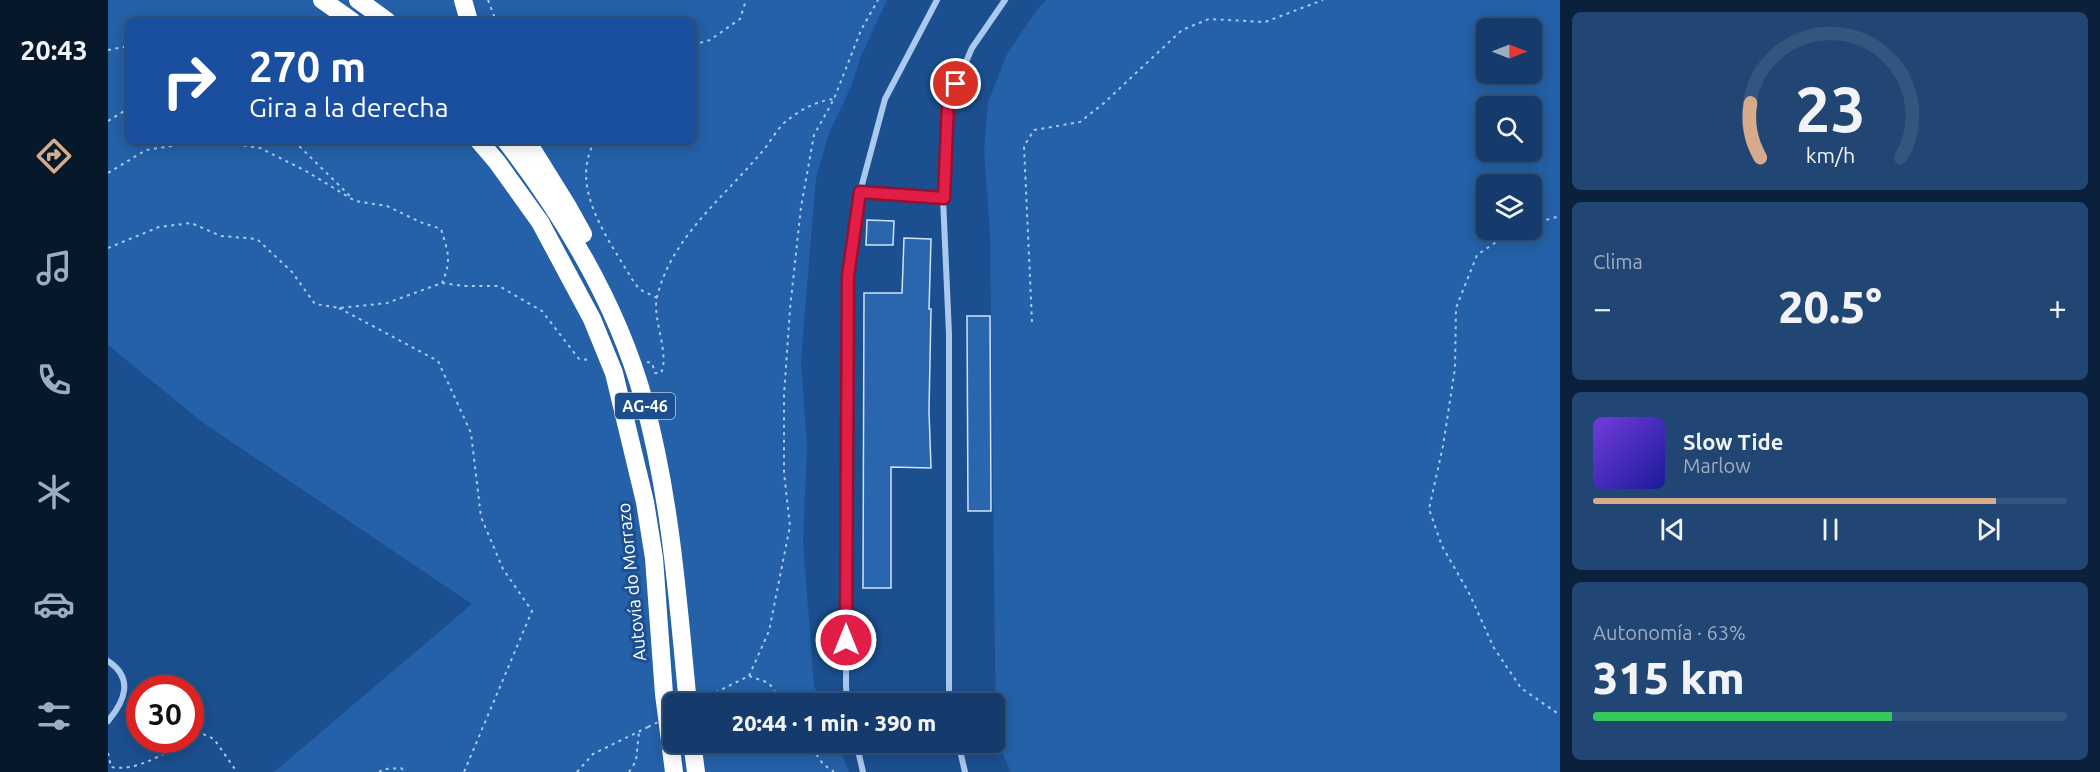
<!DOCTYPE html>
<html lang="es">
<head>
<meta charset="utf-8">
<style>
  :root { --surface:#143b6b; --page:#214673; --text:#f1f3f6; --muted:#9dadc1; --line:#33557e; --accent:#d6ab8b }
  body { margin:0; font-family:Ubuntu,sans-serif; background:var(--page); color:var(--text); height:100vh; display:flex; flex-direction:column; font-size:22px; white-space:nowrap }
  * { box-sizing:border-box; margin:0 }
  p { font-size:20px; color:var(--muted) }
  .icon { flex:none; width:33px; height:33px; fill:none; stroke:currentColor; stroke-width:2; stroke-linecap:round; stroke-linejoin:round }
  .map { position:relative; flex:1; overflow:hidden }
  .details { display:flex; flex-direction:column; gap:12px; padding:12px; background:#0b203b; width:540px }
  .details>* { flex:none }
  .top-card { position:absolute; left:18px; top:18px; width:570px; height:126px; border-radius:9px; box-shadow:0 3px 15px #0003,0 0 0 2px var(--line); background:#1a4fa0; color:#fff; overflow:hidden }
  .needle { width:39px; rotate:90deg }
  .fabs { position:absolute; left:1368px; top:18px; display:grid; gap:12px }
  .fabs a { display:grid; place-items:center; width:66px; height:66px; border-radius:9px; background:var(--surface); box-shadow:0 3px 15px #0003,0 0 0 2px var(--line); font-size:30px }
  .speed { position:absolute; left:18px; top:675px; display:flex; gap:12px; font-size:30px; font-weight:700; text-align:center }
  .speed>* { display:grid; place-content:center; width:78px; height:78px; border-radius:50%; background:var(--surface); box-shadow:0 3px 15px #0003,0 0 0 2px var(--line); line-height:1 }
  .speed .limit { border:9px solid #d22; background:#fff; color:#111 }
  .pin { position:absolute; display:grid; place-items:center; width:51px; height:51px; color:#fff; margin:-26px; border:3px solid #fff; border-radius:50%; box-shadow:0 2px 6px #0007 }
  .me { position:absolute; width:66px; margin:-33px; rotate:0deg; stroke-linejoin:round; filter:drop-shadow(0 0 4px #0008) }
  .turn { display:flex; align-items:center; gap:21px; height:126px; padding:0 24px; font-size:27px }
  .turn .icon { width:78px; height:78px; stroke-width:2.5 }
  .turn b { display:block; font-size:42px; line-height:51px }
  .big { font-size:45px; font-weight:800; line-height:1.1 }
  .details .card { flex:1; display:flex; flex-direction:column; justify-content:center; gap:9px; min-width:0; padding:0 21px; border-radius:9px; background:var(--page) }
  .details .dial { align-items:center; gap:0 }
  .dial svg { height:156px; overflow:visible; fill:none; stroke:var(--line); stroke-width:7; stroke-linecap:round; text-anchor:middle }
  .dial text { fill:var(--text); stroke:none }
  .song { display:flex; align-items:center; gap:18px }
  .cover { width:72px; height:72px; border-radius:9px; background:linear-gradient(135deg,hsl(260 70% 55%),hsl(240 70% 35%)) }
  .played { height:6px; border-radius:3px; background:linear-gradient(90deg,var(--accent) 85%,var(--line) 85%) }
  .keys { display:flex; justify-content:space-around; direction:ltr }
  .heat { display:flex; justify-content:space-between; align-items:center; font-size:33px; direction:ltr }
  .charge { height:9px; border-radius:4px; background:linear-gradient(90deg,#34c759 63%,var(--line) 0) }
  .trip { position:absolute; left:555px; top:693px; width:342px; height:60px; border-radius:9px; background:var(--surface); box-shadow:0 3px 15px #0003,0 0 0 2px var(--line); font-weight:800; line-height:60px; text-align:center }
  main { display:flex; flex:1; min-height:0 }
  .tabs { display:flex; flex-direction:column; width:108px; justify-content:space-around; align-items:center; background:#08182b; color:var(--muted) }
  .tabs .icon { width:42px; height:42px }
  .tabs .selected { color:var(--accent) }
  .tabs b { font-size:27px; color:var(--text) }
  .map>svg:first-child { display:block }
  .green { fill:#2461a8; fill-rule:evenodd }
  .building { fill:#2a66ad; stroke:#cfe3fa; stroke-width:1.5 }
  .lines { fill:none; stroke-linecap:round; stroke-linejoin:round }
  .path { stroke:#a9c9ee; stroke-width:2; stroke-dasharray:3 4.5; stroke-linecap:butt }
  .minor { stroke:#a9c9ee; stroke-width:6 }
  .motorway { stroke:#fff; stroke-width:18 }
  .path-bridge { stroke:#a9c9ee; stroke-width:2; stroke-dasharray:3 4.5; stroke-linecap:butt }
  .route-casing { stroke:#92132f; stroke-width:15 }
  .route { stroke:#e11d48; stroke-width:10 }
  .labels { text-anchor:middle; stroke-width:6; stroke-linejoin:round; paint-order:stroke }
  .shield { fill:#1b4f8f; stroke:#bbcadd; stroke-width:1.5 }
  .shield-label { font-size:16px; font-weight:bold; fill:#fff }
  .street-label { font-size:18px; fill:#fff; stroke:#1b4f8f }
</style>
</head>
<body>
<main>
<nav class="tabs">
<b>20:43</b>
<svg class="icon selected" aria-label="directions" viewBox="0 0 24 24"><path d="M12 3l9 9-9 9-9-9zM9 14v-3h6M13 9l2 2-2 2"/></svg>
<svg class="icon" aria-label="music" viewBox="0 0 24 24"><path d="M9 18V5l10-2v13"/><circle cx="6" cy="18" r="3"/><circle cx="16" cy="16" r="3"/></svg>
<svg class="icon" aria-label="phone" viewBox="0 0 24 24"><path d="M5 4h4l2 5-3 2q2 4 5 5l2-3 5 2v4C11 20 4 13 5 4z"/></svg>
<svg class="icon" aria-label="climate" viewBox="0 0 24 24"><path d="M12 3v18M4 7l16 10M4 17L20 7"/></svg>
<svg class="icon" aria-label="car" viewBox="0 0 24 24"><path d="M5 17H2v-5l4-1 3-4h7l3 4 3 1v5h-3M9 17h6M6 11h13"/><circle cx="7" cy="17" r="2"/><circle cx="17" cy="17" r="2"/></svg>
<svg class="icon" aria-label="filters" viewBox="0 0 24 24"><path d="M4 7h16M4 17h16"/><circle cx="9" cy="7" r="2"/><circle cx="15" cy="17" r="2"/></svg>
</nav>
<div class="map">
<svg width="1452" height="772" viewBox="0 0 1452 772">
  <rect width="100%" height="100%" fill="#1b4f8f"/>
  <path class="green" d="M0,0H779L753,56L743,87L721,133L708,178L693,360L699,447L695,541L706,686L713,703L566,704V742L729,743L741,772H166L364,604L94,422L0,345ZM21,21H585V141H21Z
    M938,0H1452V772H903L888,740L882,235L876,150L880,102L899,54L928,11ZM1378,28H1424V74H1378ZM1378,106H1424V152H1378ZM1378,184H1424V230H1378Z"/>
  <path class="building" d="M759,220L786,221L785,245H758Z
    M796,238L823,239L821,309H823L821,411L823,468L783,467V588H755L756,293H794Z
    M859,316H882L883,511H860Z"/>
  <g class="lines">
    <path class="path" d="M380,0L388,21
      M585,45L602,40L632,19L638,0
      M0,50L21,46
      M0,121L21,108
      M106,141L152,148L198,171L247,201L279,206L312,222L333,229C340,252 344,260 334,283
      M186,141L243,197
      M487,141C460,187 501,240 524,279L531,289L549,298
      M0,173L38,150L96,141
      M1424,224L1452,216
      M1406,230L1369,255L1348,308L1347,368L1335,446L1321,509L1334,546L1361,593L1386,648L1413,688L1452,715
      M0,248L51,227L83,223L113,236L149,239L184,272L207,304L231,308L279,303L334,283L356,286H391L434,311L471,359L482,360
      M231,308L330,361L363,433L373,517L395,569L424,611L356,772
      M924,322L916,146L926,130L972,122L996,103L1074,30L1101,19L1157,22L1215,0
      M539,362L544,363L547,373H553C562,354 544,319 549,297C563,238 615,198 652,154C662,144 669,127 681,119C694,109 709,101 726,99
      M641,676L661,631L682,526L676,473V395L682,309L693,207L706,135L726,99L753,30L770,0
      M594,699L641,676L661,683L675,704
      M82,739L93,733L106,739L129,772
      M700,742L715,764L726,772
      M0,753L3,767C30,772 58,752 81,740
      M271,772L276,769L293,768L297,772
      M469,772L485,754L540,727
      M521,772L528,761L531,732"/>
    <path class="minor" d="M752,192L777,99L829,0
      M0,661C26,678 17,701 0,721
      M739,704L738,685L740,276L752,192L835,198
      M841,704V334L835,198L840,103L864,48L897,0
      M748,742L755,772
      M850,742L857,772"/>
    <path class="motorway" d="M214,0L244,21
      M250,0L279,21
      M355,0L361,21
      M371,141L389,162L432,222L484,319L506,373L537,502L546,558L556,694L566,772
      M398,141C458,219 510,306 536,401C563,500 570,602 580,704
      M419,141L460,207L475,234
      M584,742L588,772"/>
    <path class="path-bridge" d="M540,727L566,714"/>
  </g>
  <g class="lines">
    <g class="route-casing">
      <path id="route" d="M738,640L740,276L752,192L836,198L840,103L848,84"/>
    </g>
    <use href="#route" class="route"/>
  </g>
  <g class="labels">
    <rect class="shield" x="507" y="393" width="60" height="26" rx="4.5"/>
    <g class="shield-label">
      <text x="537" y="412">AG-46</text>
    </g>
    <g class="street-label">
      <text transform="translate(524 582) rotate(-96)" y="6">Autovía do Morrazo</text>
    </g>
  </g>
</svg>
<div class="fabs">
<a><svg class="needle" viewBox="-14 -14 28 28"><path d="M0-13l5 13h-10z" fill="#e53935"/><path d="M0 13l5-13h-10z" fill="#9dadc1"/></svg></a>
<a><svg class="icon" aria-label="search" viewBox="0 0 24 24"><circle cx="10" cy="10" r="6"/><path d="M15 15l6 6"/></svg></a>
<a><svg class="icon" aria-label="layers" viewBox="0 0 24 24"><path d="M12 4l9 5-9 5-9-5zM3 14l9 5 9-5"/></svg></a>
</div>
<div class="speed"><div class="limit">30</div></div>
<div class="pin" style="left:848px;top:84px;background:#d93025"><svg class="icon" aria-label="arrive" viewBox="0 0 24 24"><path d="M6 21V4h12l-3 4 3 4H6"/></svg></div>
<svg class="me" style="left:738px;top:640px" viewBox="-20 -20 40 40"><circle r="17" fill="#e11d48" stroke="#fff" stroke-width="3"/><path d="M0-11L8 9 0 5-8 9z" fill="#fff"/></svg>
<div class="trip">20:44 · 1 min · 390 m</div>
<div class="top-card">
<div class="turn"><svg class="icon" aria-label="right" viewBox="0 0 24 24"><path d="M7 20v-9h11M14 6l5 5-5 5"/></svg><div><b>270 m</b>Gira a la derecha</div></div>
</div>
</div>
<section class="details">
<div class="card dial"><svg viewBox="0 0 100 80">
<path d="M14 69A42 42 0 1 1 86 69"/>
<path d="M14 69A42 42 0 0 1 9 41" stroke="#d6ab8b"/>
<text x="50" y="56" font-size="32" font-weight="700">23</text>
<text x="50" y="72" font-size="11">km/h</text>
</svg></div>
<div class="card"><p>Clima</p>
<div class="heat"><a>−</a><b class="big">20.5°</b><a>+</a></div>
</div>
<div class="card">
<div class="song"><i class="cover"></i><div><b>Slow Tide</b><p>Marlow</p></div></div>
<div class="played"></div>
<div class="keys"><svg class="icon" aria-label="previous" viewBox="0 0 24 24"><path d="M18 5L8 12l10 7zM5 5v14"/></svg><svg class="icon" aria-label="pause" viewBox="0 0 24 24"><path d="M8 5v14M16 5v14"/></svg><svg class="icon" aria-label="next" viewBox="0 0 24 24"><path d="M6 5l10 7-10 7zM19 5v14"/></svg></div>
</div>
<div class="card"><p>Autonomía · 63%</p><b class="big">315 km</b><div class="charge"></div></div>
</section>
</main>
</body>
</html>
